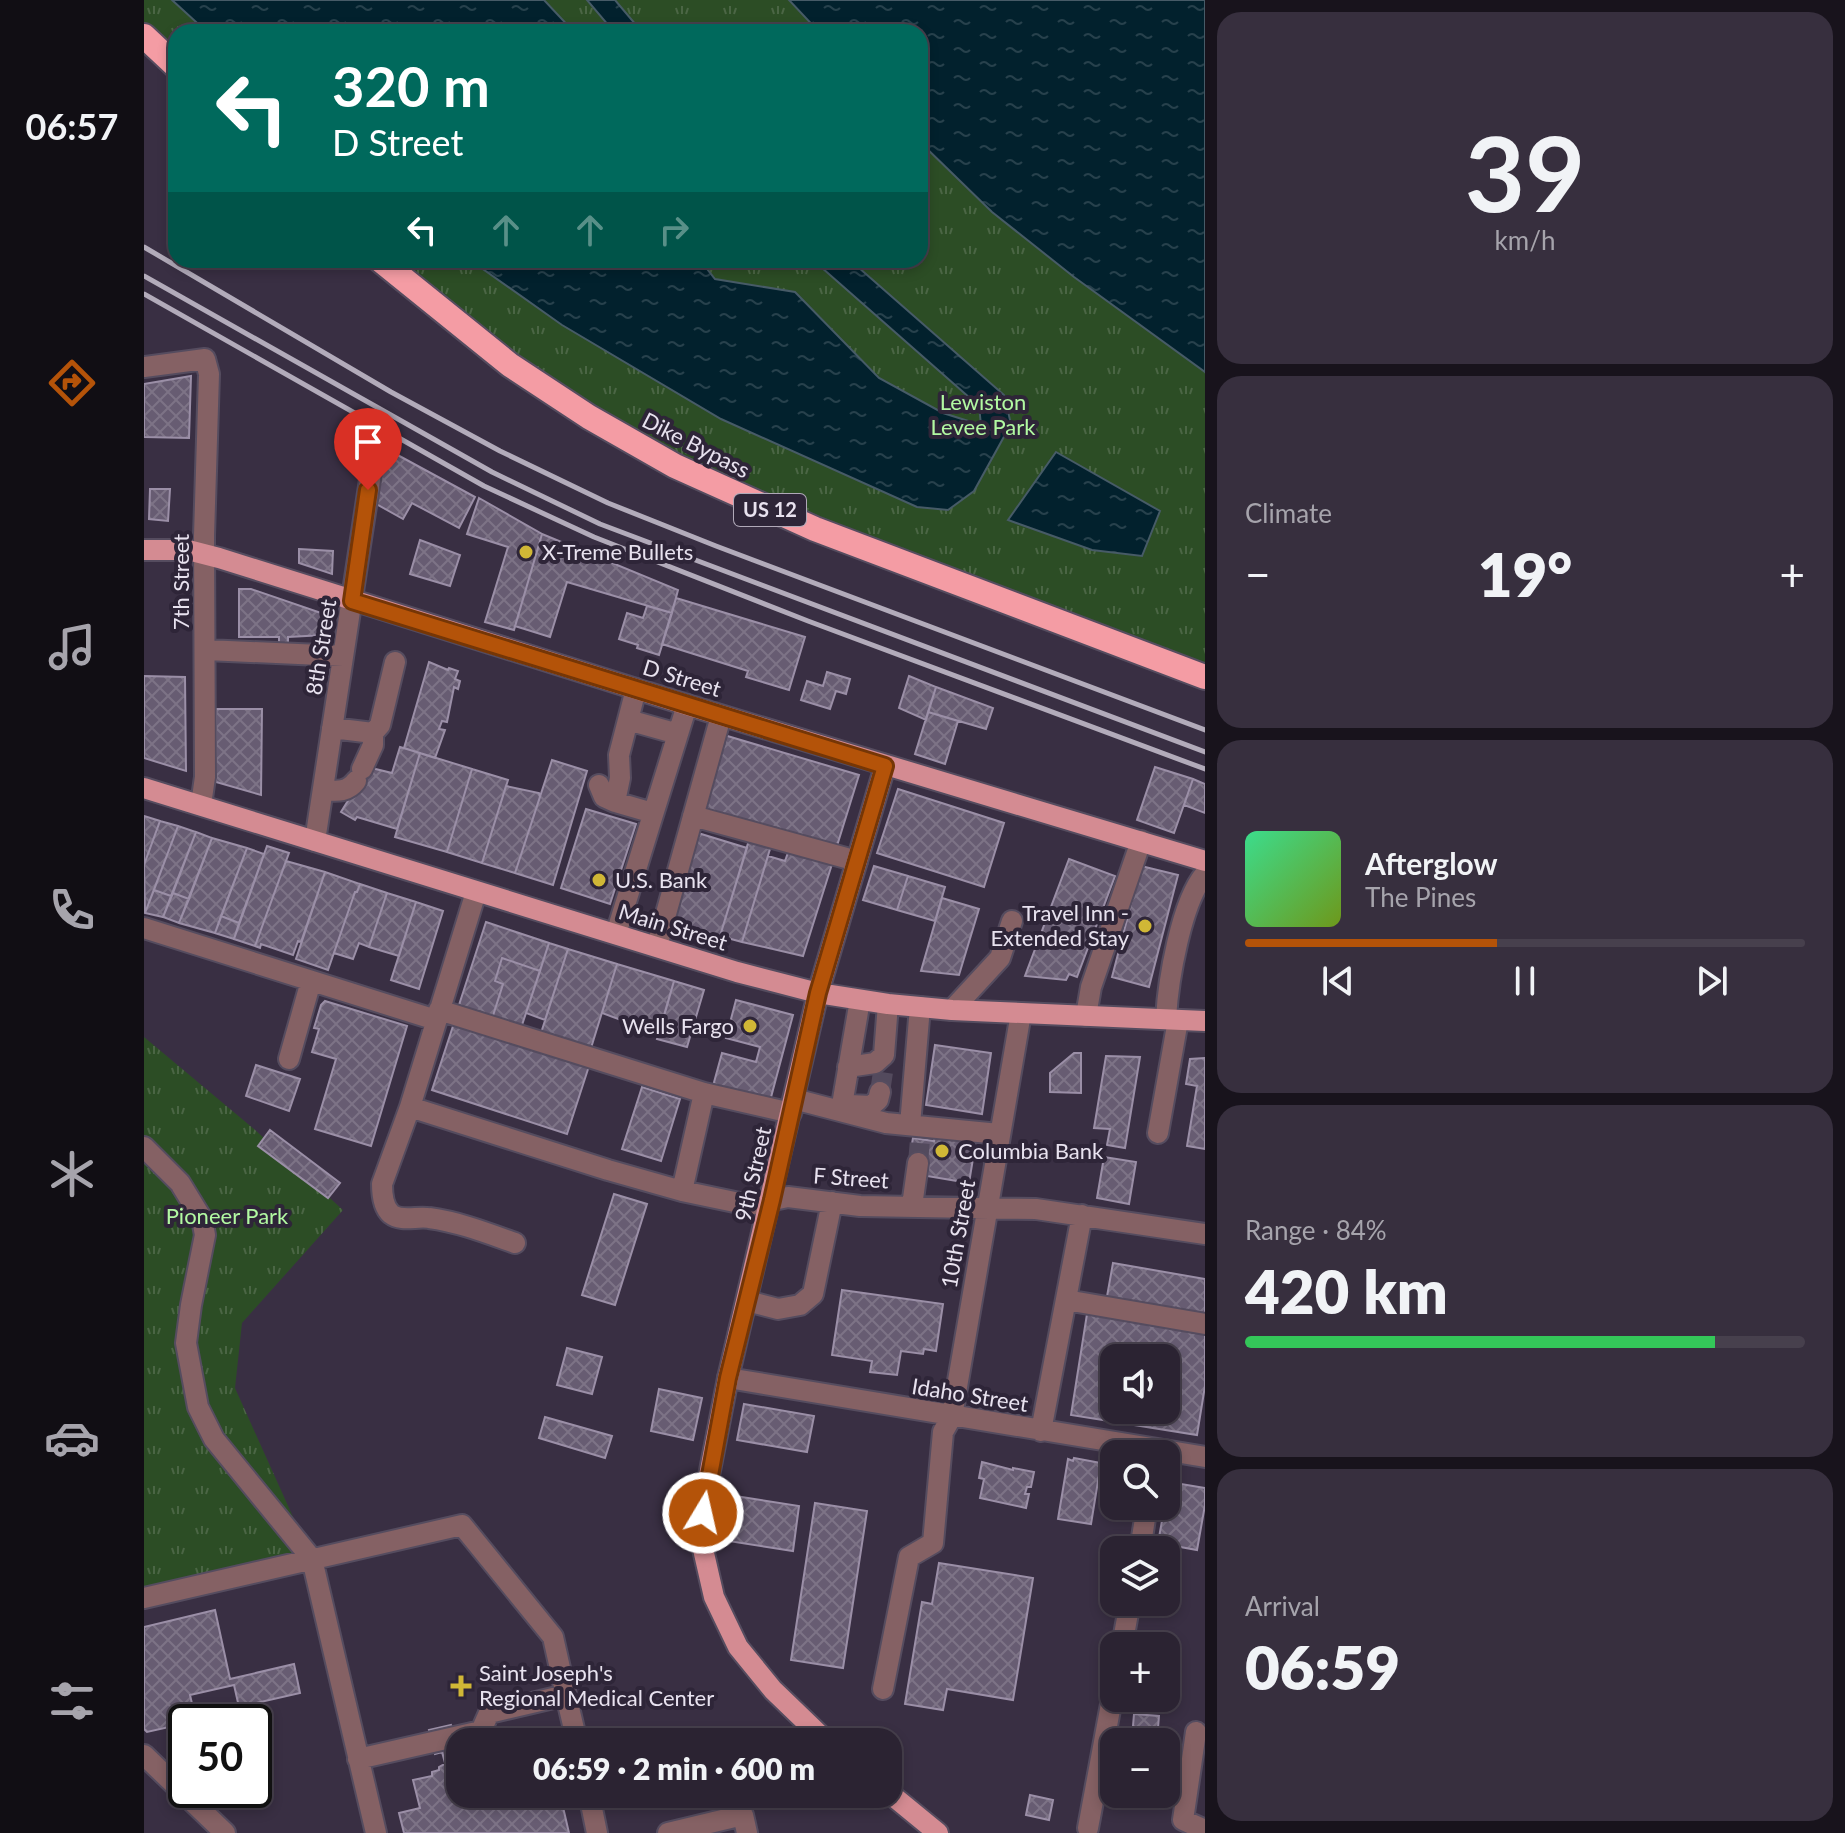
<!DOCTYPE html>
<html lang="en">
<head>
<meta charset="utf-8">
<style>
  :root { --surface:#2b2332; --page:#372f3e; --text:#f1f3f6; --muted:#a6a4ac; --line:#47404d; --accent:#b45309 }
  body { margin:0; font-family:Lato,sans-serif; background:var(--page); color:var(--text); height:100vh; display:flex; flex-direction:column; font-size:30px; white-space:nowrap }
  * { box-sizing:border-box; margin:0 }
  p { font-size:26px; color:var(--muted) }
  .icon { flex:none; width:44px; height:44px; fill:none; stroke:currentColor; stroke-width:2; stroke-linecap:round; stroke-linejoin:round }
  .map { position:relative; flex:1; overflow:hidden }
  .panel { display:flex; flex-direction:column; gap:12px; padding:12px; background:#18131c; width:640px }
  .panel>* { flex:none }
  .hud { position:absolute; left:24px; top:24px; width:760px; height:244px; border-radius:24px; box-shadow:0 4px 12px #0003,0 0 0 2px var(--line); background:#00695c; color:#fff; overflow:hidden }
  .fabs { position:absolute; left:956px; top:1344px; display:grid; gap:16px }
  .fabs a { display:grid; place-items:center; width:80px; height:80px; border-radius:16px; background:var(--surface); box-shadow:0 4px 12px #0003,0 0 0 2px var(--line); font-size:40px }
  .speed { position:absolute; left:24px; top:1704px; display:flex; gap:16px; font-size:40px; font-weight:700; text-align:center }
  .speed>* { display:grid; place-content:center; width:104px; height:104px; border-radius:50%; background:var(--surface); box-shadow:0 4px 12px #0003,0 0 0 2px var(--line); line-height:1 }
  .speed .limit { border:4px solid #111; border-radius:12px; background:#fff; color:#111 }
  .pin { position:absolute; display:grid; place-items:center; width:68px; height:68px; color:#fff; margin:-82px -34px; border-radius:50% 50% 50% 0; rotate:-45deg; box-shadow:0 0 8px #0007 }
  .pin .icon { rotate:45deg }
  .me { position:absolute; width:88px; margin:-44px; rotate:9deg; stroke-linejoin:round; filter:drop-shadow(0 0 6px #0008) }
  .turn { display:flex; align-items:center; gap:28px; height:168px; padding:0 32px; font-size:36px }
  .turn .icon { width:104px; height:104px; stroke-width:2.5 }
  .turn b { display:block; font-size:56px; line-height:68px }
  .lanes { display:flex; align-items:center; height:76px; padding:0 32px; background:#0003; justify-content:center; gap:40px; direction:ltr }
  .lanes .off { opacity:.35 }
  .big { font-size:60px; font-weight:800; line-height:1.1 }
  .panel .card { flex:1; display:flex; flex-direction:column; justify-content:center; gap:12px; min-width:0; padding:0 28px; border-radius:24px; background:var(--page) }
  .panel .dial { align-items:center; gap:0 }
  .dial b { font-size:104px; line-height:1 }
  .song { display:flex; align-items:center; gap:24px }
  .cover { width:96px; height:96px; border-radius:12px; background:linear-gradient(135deg,hsl(150 70% 55%),hsl(80 70% 35%)) }
  .played { height:8px; border-radius:4px; background:linear-gradient(90deg,var(--accent) 45%,var(--line) 45%) }
  .keys { display:flex; justify-content:space-around; direction:ltr }
  .heat { display:flex; justify-content:space-between; align-items:center; font-size:44px; direction:ltr }
  .charge { height:12px; border-radius:6px; background:linear-gradient(90deg,#34c759 84%,var(--line) 0) }
  .trip { position:absolute; left:302px; top:1728px; width:456px; height:80px; border-radius:24px; background:var(--surface); box-shadow:0 4px 12px #0003,0 0 0 2px var(--line); font-weight:800; line-height:80px; text-align:center }
  main { display:flex; flex:1; min-height:0 }
  .tab-bar { display:flex; flex-direction:column; width:144px; justify-content:space-around; align-items:center; background:#110e14; color:var(--muted) }
  .tab-bar .icon { width:56px; height:56px }
  .tab-bar .active { color:var(--accent) }
  .tab-bar b { font-size:36px; color:var(--text) }
  .map>svg:first-child { display:block }
  .park { fill:url(#park-tufts) }
  .water { fill:url(#water-ripples); stroke:#475b67; stroke-width:2 }
  .building { fill:url(#building-cross-hatch); stroke:#9b8fa7; stroke-width:2; fill-rule:evenodd }
  .lines { fill:none; stroke-linecap:round; stroke-linejoin:round }
  .minor-tunnel { stroke:#534a5d; stroke-width:20; stroke-dasharray:20 10; stroke-linecap:butt }
  .minor-casing { stroke:#554c5f; stroke-width:24 }
  .major-casing { stroke:#554c5f; stroke-width:24 }
  .highway-casing { stroke:#554c5f; stroke-width:28 }
  .minor { stroke:#856164; stroke-width:20 }
  .major { stroke:#d48b92; stroke-width:20 }
  .highway { stroke:#f49ca4; stroke-width:24 }
  .rail { stroke:#b2abba; stroke-width:5 }
  .route-casing { stroke:#753606; stroke-width:20 }
  .route { stroke:#b45309; stroke-width:14 }
  .poi-dot { fill:#d0b736; stroke:#2e2538; stroke-width:3 }
  .labels { text-anchor:middle; stroke-width:8; stroke-linejoin:round; paint-order:stroke }
  .shield { fill:#2e2538; stroke:#b0a9b8; stroke-width:2 }
  .shield-label { font-size:20px; font-weight:bold; fill:#e8e2ef }
  .park-label { font-size:22px; fill:#b2f9a2; stroke:#2e2538 }
  .street-label { font-size:22px; fill:#e8e2ef; stroke:#2e2538 }
  .poi-label { font-size:22px; fill:#e8e2ef; stroke:#2e2538; text-anchor:start }
</style>
</head>
<body>
<main>
<nav class="tab-bar">
<b>06:57</b>
<svg class="icon active" aria-label="directions" viewBox="0 0 24 24"><path d="M12 3l9 9-9 9-9-9zM9 14v-3h6M13 9l2 2-2 2"/></svg>
<svg class="icon" aria-label="music" viewBox="0 0 24 24"><path d="M9 18V5l10-2v13"/><circle cx="6" cy="18" r="3"/><circle cx="16" cy="16" r="3"/></svg>
<svg class="icon" aria-label="phone" viewBox="0 0 24 24"><path d="M5 4h4l2 5-3 2q2 4 5 5l2-3 5 2v4C11 20 4 13 5 4z"/></svg>
<svg class="icon" aria-label="climate" viewBox="0 0 24 24"><path d="M12 3v18M4 7l16 10M4 17L20 7"/></svg>
<svg class="icon" aria-label="car" viewBox="0 0 24 24"><path d="M5 17H2v-5l4-1 3-4h7l3 4 3 1v5h-3M9 17h6M6 11h13"/><circle cx="7" cy="17" r="2"/><circle cx="17" cy="17" r="2"/></svg>
<svg class="icon" aria-label="filters" viewBox="0 0 24 24"><path d="M4 7h16M4 17h16"/><circle cx="9" cy="7" r="2"/><circle cx="15" cy="17" r="2"/></svg>
</nav>
<div class="map">
<svg width="1061" height="1833" viewBox="0 0 1061 1833">
  <defs>
    <pattern id="park-tufts" width="24" height="20" patternUnits="userSpaceOnUse" patternTransform="scale(2)"><rect width="24" height="20" fill="#2c4d25"/><path d="M3 7l-1-3M5 7V3M7 7l1-3M15 17l-1-3M17 17v-4M19 17l1-3" fill="none" stroke="#4b6645"/></pattern>
    <pattern id="water-ripples" width="26" height="14" patternUnits="userSpaceOnUse" patternTransform="scale(2)"><rect width="26" height="14" fill="#02212d"/><path d="M2 4q2-2 4 0t4 0M15 11q2-2 4 0t4 0" fill="none" stroke="#27414c"/></pattern>
    <pattern id="building-cross-hatch" width="8" height="8" patternUnits="userSpaceOnUse" patternTransform="scale(2)"><rect width="8" height="8" fill="#675c72"/><path d="M0 0l8 8M0 8l8-8" fill="none" stroke="#7d7386"/></pattern>
  </defs>
  <rect width="100%" height="100%" fill="#392f43"/>
  <path class="park" d="M0,0H645L675,32H32V52L0,22Z
    M776,142L848,212L930,277L1061,372V677L484,441L242,260H776Z
    M0,1037L110,1129L199,1210L98,1323L91,1388L168,1559L0,1598Z"/>
  <path class="water" d="M28,0H400L430,32H63Z
    M443,0H471L498,32H470Z
    M645,0H1061V372L930,277L848,212L776,142V32H675Z
    M326,260H556L571,279L651,292L735,378L799,413L837,425L835,406L669,260H706L860,395L867,424L830,491L804,510L773,507L577,419L418,325Z
    M912,452L1016,511L998,556L948,550L864,520Z"/>
  <path class="building" d="M47,376L45,438L0,437V384Z
    M248,452L331,497L315,528L268,503L259,519L227,501L230,486Z
    M6,489H26L24,521L5,519Z
    M335,498L398,534L370,630L341,622L364,547L323,534Z
    M398,534L534,590L528,613L423,582L406,637L371,626Z
    M276,540L316,555L306,586L266,574Z
    M155,549L189,551L188,574L155,563Z
    M95,589H107L180,614V635L144,637V644L135,645V637H95Z
    M532,598L661,637L645,690L602,677L604,671L518,644Z
    M503,606L528,613L515,655L493,648L494,645L475,639L483,613L499,618Z
    M285,662L304,670L305,668L314,671L311,679L316,681L314,689L310,687L303,722L298,721L295,729L301,730L291,758L260,748Z
    M683,672L706,679L702,694L692,691L686,709L657,700L663,681L679,686Z
    M0,676L41,677L42,771L0,758Z
    M765,676L792,687L782,720L755,708Z
    M792,687L849,708L842,729L784,712Z
    M72,709H118L117,795L72,782Z
    M784,712L814,721L801,764L771,754Z
    M580,735L715,775L692,849L558,809Z
    M256,747L276,753L253,829L213,817L211,820L197,812L215,783L204,776L211,764L248,773Z
    M276,753L328,769L303,852L251,837Z
    M408,760L443,771L409,885L371,873Z
    M1011,767L1049,779L1030,833L993,820Z
    M328,769L364,780L338,863L303,852Z
    M1049,779L1061,784V813L1040,805Z
    M362,786L395,793L396,797L371,873L338,863Z
    M754,789L860,823L840,887L733,853Z
    M442,809L492,824L466,904L417,888Z
    M0,816L16,821L0,865Z
    M16,821L34,826L1,913L0,865Z
    M34,826L52,832L27,896L10,890Z
    M52,832L68,838L45,899L29,893Z
    M554,833L603,848L576,936L526,920Z
    M68,838L103,848L71,933L35,923Z
    M605,840L623,845L626,849L598,942L576,936Z
    M123,846L145,853L111,946L90,939Z
    M646,847L689,861L659,956L598,942L624,856L641,861Z
    M103,848L120,854L95,923L77,916Z
    M925,859L971,876L933,977L925,974L922,980L881,976Z
    M142,861L181,872L157,942L154,941L149,955L117,944L116,948L111,946Z
    M730,866L764,876L753,910L719,900Z
    M997,866L1034,875L1005,987L968,977Z
    M181,872L216,884L213,892H211L184,970L152,959Z
    M764,876L801,887L791,921L753,910Z
    M216,884L243,893L225,947L215,943L209,959L190,953L211,892H213Z
    M10,890L27,896L19,917L1,913Z
    M29,893L45,899L35,923L19,917Z
    M243,893L272,902L255,956L225,947Z
    M798,898L835,909L815,975L777,971Z
    M272,902L299,911L275,989L247,980Z
    M77,916L95,923L90,939L71,933Z
    M342,922L405,943L396,971L358,958L351,981L359,984L347,1022L313,1011Z
    M405,943L424,949L401,1020L382,1013Z
    M424,949L473,964L447,1048L397,1033Z
    M358,958L396,971L376,1031L347,1022L359,984L351,981Z
    M473,964L530,981L515,1034L458,1013Z
    M530,981L560,990L543,1047L513,1039Z
    M592,1000L649,1015L626,1101L569,1086L578,1053L612,1062L616,1047L582,1038Z
    M181,1001L263,1026L227,1146L171,1129L192,1059L168,1052L175,1029L170,1028L177,1005Z
    M311,1020L446,1063L423,1134L288,1090Z
    M791,1045L847,1053L838,1114L782,1105Z
    M930,1053H937V1093L906,1092V1073Z
    M962,1056L996,1057L981,1148L963,1145L966,1129L950,1128Z
    M1061,1058V1149L1043,1146L1053,1086L1042,1084L1046,1059Z
    M112,1065L156,1079L145,1111L102,1096Z
    M498,1087L536,1099L517,1161L478,1149Z
    M126,1130L196,1183L184,1198L114,1146Z
    M791,1134L832,1140L825,1183L783,1176L785,1165L765,1161L769,1138L790,1141Z
    M960,1157L992,1162L985,1204L953,1198Z
    M470,1194L503,1204L471,1305L438,1295Z
    M969,1263L1061,1279V1319L962,1302Z
    M698,1290L799,1304L792,1351L780,1349L779,1354L757,1351L753,1375L726,1372L728,1361L688,1355Z
    M943,1314L1061,1333V1386L1053,1435L927,1415ZM970,1358H1022V1410H970Z
    M423,1348L458,1357L448,1394L413,1385Z
    M515,1389L558,1398L549,1440L507,1431Z
    M600,1404L670,1416L663,1452L593,1440Z
    M401,1417L468,1436L461,1458L395,1438Z
    M930,1458L957,1463L947,1524L914,1519L924,1459L929,1461Z
    M838,1462L869,1470V1468L890,1472L887,1487H883L881,1494H885L882,1508L836,1498L840,1479L835,1478Z
    M1025,1482L1061,1488V1505L1053,1550L1014,1543Z
    M585,1495L655,1506L649,1551L578,1540Z
    M671,1503L723,1511L699,1668L647,1660Z
    M795,1563L889,1578L869,1700L803,1689L799,1710L761,1704L778,1602L788,1604Z
    M71,1610L86,1679L150,1664L156,1693L95,1707L90,1685L46,1695L52,1721L3,1732L0,1729V1627Z
    M990,1714L1015,1716L1013,1740L988,1738Z
    M307,1725L313,1748L305,1751L307,1761L301,1763L298,1752L291,1754L285,1730Z
    M304,1762H315L316,1765V1794H416L425,1833H260L255,1813L276,1808L269,1780L288,1776V1772L295,1770V1767Z
    M973,1794H1001L1000,1803L973,1798Z
    M886,1795L909,1800L905,1820L882,1815Z"/>
  <g class="lines">
    <path class="minor-tunnel" d="M736,1092L739,1072
      M774,1163L776,1139"/>
    <g class="minor-casing">
      <path id="minor" d="M0,367L61,359L65,374L60,536L61,777L57,805
        M62,650L199,656
        M492,689L475,755L476,778L471,802L509,813
        M484,720L534,734
        M188,728L229,733L236,725L251,662
        M218,769L229,745V733
        M455,785L460,797L471,802
        M179,790C192,791 203,793 212,781
        M549,816L713,861
        M171,841L229,460
        M332,892L266,1107L238,1184C238,1194 239,1207 247,1214C257,1222 273,1216 285,1218C315,1222 343,1233 371,1243
        M0,928L292,1020
        M472,934L543,705
        M513,946L577,716
        M295,1010L560,1093L647,1113
        M808,1010L856,958L868,921
        M942,1016L947,987L997,841
        M1022,1019C1024,981 1037,902 1061,874
        M145,1059L167,981
        M704,1067L731,1063L740,1055L744,1004
        M650,1099L742,1123L855,1134
        M705,1105L727,1106L734,1100L736,1092
        M266,1107L464,1170L538,1191L605,1205L644,1197L716,1206L892,1209L1061,1234
        M697,1111L716,1000
        M766,1125L776,1007
        M1014,1133L1034,1020
        M0,1147L36,1183L58,1219L61,1235L47,1305L42,1343L54,1407L70,1439L168,1559L232,1833
        M538,1191L560,1093
        M768,1206L774,1163
        M922,1300L1061,1324
        M603,1301L634,1309L656,1305L669,1294L688,1202
        M584,1378L1061,1457
        M897,1431L938,1215
        M996,1550L1003,1506
        M0,1598L318,1525L409,1637L422,1695L345,1713L337,1731L214,1759
        M978,1646L986,1602
        M739,1689L765,1557L789,1543L799,1432L808,1416L877,1013
        M422,1695L433,1742
        M1052,1732L1039,1820L1061,1830
        M0,1755L81,1833
        M445,1794L453,1833
        M944,1828L970,1688
        M524,1833L599,1815L603,1833"/>
    </g>
    <g class="major-casing">
      <path id="major" d="M0,550H44L75,558L543,705L1061,861
        M0,788L593,972L674,993L744,1004L808,1010L1061,1021
        M683,1742L629,1690L594,1647L570,1597L556,1536L562,1491L584,1378L674,993L741,766
        M744,1792L794,1833"/>
    </g>
    <g class="highway-casing">
      <path id="highway" d="M0,36L32,66
        M236,260L366,365L445,417L531,466L671,529L1061,677"/>
    </g>
    <use href="#minor" class="minor"/>
    <use href="#major" class="major"/>
    <use href="#highway" class="highway"/>
    <path class="rail" d="M0,247L247,392L356,451L464,503L572,546L1061,730
      M0,276L348,472L456,524L1061,752
      M0,294L340,486L450,537L664,621L1061,769"/>
  </g>
  <g class="lines">
    <g class="route-casing">
      <path id="route" d="M224,490L208,601L741,766L674,993L628,1200L584,1378L559,1513"/>
    </g>
    <use href="#route" class="route"/>
  </g>
  <g class="poi-dot">
    <circle cx="382" cy="552" r="8"/>
    <circle cx="455" cy="880" r="8"/>
    <circle cx="1001" cy="926" r="8"/>
    <circle cx="606" cy="1026" r="8"/>
    <circle cx="798" cy="1151" r="8"/>
    <path d="M313 1674h8v8h8v8h-8v8h-8v-8h-8v-8h8z"/>
  </g>
  <g class="labels">
    <rect class="shield" x="590" y="494" width="72" height="32" rx="6"/>
    <g class="shield-label">
      <text x="626" y="517">US 12</text>
    </g>
    <g class="park-label">
      <text x="839" y="410">Lewiston<tspan x="839" dy="25">Levee Park</tspan></text>
      <text x="83" y="1224">Pioneer Park</text>
    </g>
    <g class="street-label">
      <text transform="translate(552 445) rotate(27)" y="8">Dike Bypass</text>
      <text transform="translate(37 582) rotate(-90)" y="8">7th Street</text>
      <text transform="translate(177 647) rotate(-81)" y="8">8th Street</text>
      <text transform="translate(538 678) rotate(17)" y="8">D Street</text>
      <text transform="translate(529 927) rotate(17)" y="8">Main Street</text>
      <text transform="translate(609 1174) rotate(-77)" y="8">9th Street</text>
      <text transform="translate(707 1178) rotate(4)" y="8">F Street</text>
      <text transform="translate(814 1234) rotate(-80)" y="8">10th Street</text>
      <text transform="translate(826 1395) rotate(9)" y="8">Idaho Street</text>
    </g>
    <g class="poi-label">
      <text x="398" y="560">X-Treme Bullets</text>
      <text x="471" y="888">U.S. Bank</text>
      <text x="985" y="921" text-anchor="end">Travel Inn -<tspan x="985" dy="25">Extended Stay</tspan></text>
      <text x="590" y="1034" text-anchor="end">Wells Fargo</text>
      <text x="814" y="1159">Columbia Bank</text>
      <text x="335" y="1681">Saint Joseph's<tspan x="335" dy="25">Regional Medical Center</tspan></text>
    </g>
  </g>
</svg>
<div class="fabs">
<a><svg class="icon" aria-label="sound" viewBox="0 0 24 24"><path d="M4 9h4l5-4v14l-5-4H4zM17 9q2 3 0 6"/></svg></a>
<a><svg class="icon" aria-label="search" viewBox="0 0 24 24"><circle cx="10" cy="10" r="6"/><path d="M15 15l6 6"/></svg></a>
<a><svg class="icon" aria-label="layers" viewBox="0 0 24 24"><path d="M12 4l9 5-9 5-9-5zM3 14l9 5 9-5"/></svg></a>
<a>+</a>
<a>−</a>
</div>
<div class="speed"><div class="limit">50</div></div>
<div class="pin" style="left:224px;top:490px;background:#d93025"><svg class="icon" aria-label="arrive" viewBox="0 0 24 24"><path d="M6 21V4h12l-3 4 3 4H6"/></svg></div>
<svg class="me" style="left:559px;top:1513px" viewBox="-20 -20 40 40"><circle r="17" fill="#b45309" stroke="#fff" stroke-width="3"/><path d="M0-11L8 9 0 5-8 9z" fill="#fff"/></svg>
<div class="trip">06:59 · 2 min · 600 m</div>
<div class="hud">
<div class="turn"><svg class="icon" aria-label="left" viewBox="0 0 24 24"><path d="M17 20v-9H6M10 6l-5 5 5 5"/></svg><div><b>320 m</b>D Street</div></div>
<div class="lanes"><svg class="icon" aria-label="left" viewBox="0 0 24 24"><path d="M17 20v-9H6M10 6l-5 5 5 5"/></svg><svg class="icon off" aria-label="ahead" viewBox="0 0 24 24"><path d="M12 20V5M6 11l6-6 6 6"/></svg><svg class="icon off" aria-label="ahead" viewBox="0 0 24 24"><path d="M12 20V5M6 11l6-6 6 6"/></svg><svg class="icon off" aria-label="right" viewBox="0 0 24 24"><path d="M7 20v-9h11M14 6l5 5-5 5"/></svg></div>
</div>
</div>
<section class="panel">
<div class="card dial"><b>39</b><p>km/h</p></div>
<div class="card"><p>Climate</p>
<div class="heat"><a>−</a><b class="big">19°</b><a>+</a></div>
</div>
<div class="card">
<div class="song"><i class="cover"></i><div><b>Afterglow</b><p>The Pines</p></div></div>
<div class="played"></div>
<div class="keys"><svg class="icon" aria-label="previous" viewBox="0 0 24 24"><path d="M18 5L8 12l10 7zM5 5v14"/></svg><svg class="icon" aria-label="pause" viewBox="0 0 24 24"><path d="M8 5v14M16 5v14"/></svg><svg class="icon" aria-label="next" viewBox="0 0 24 24"><path d="M6 5l10 7-10 7zM19 5v14"/></svg></div>
</div>
<div class="card"><p>Range · 84%</p><b class="big">420 km</b><div class="charge"></div></div>
<div class="card"><p>Arrival</p><b class="big">06:59</b></div>
</section>
</main>
</body>
</html>
